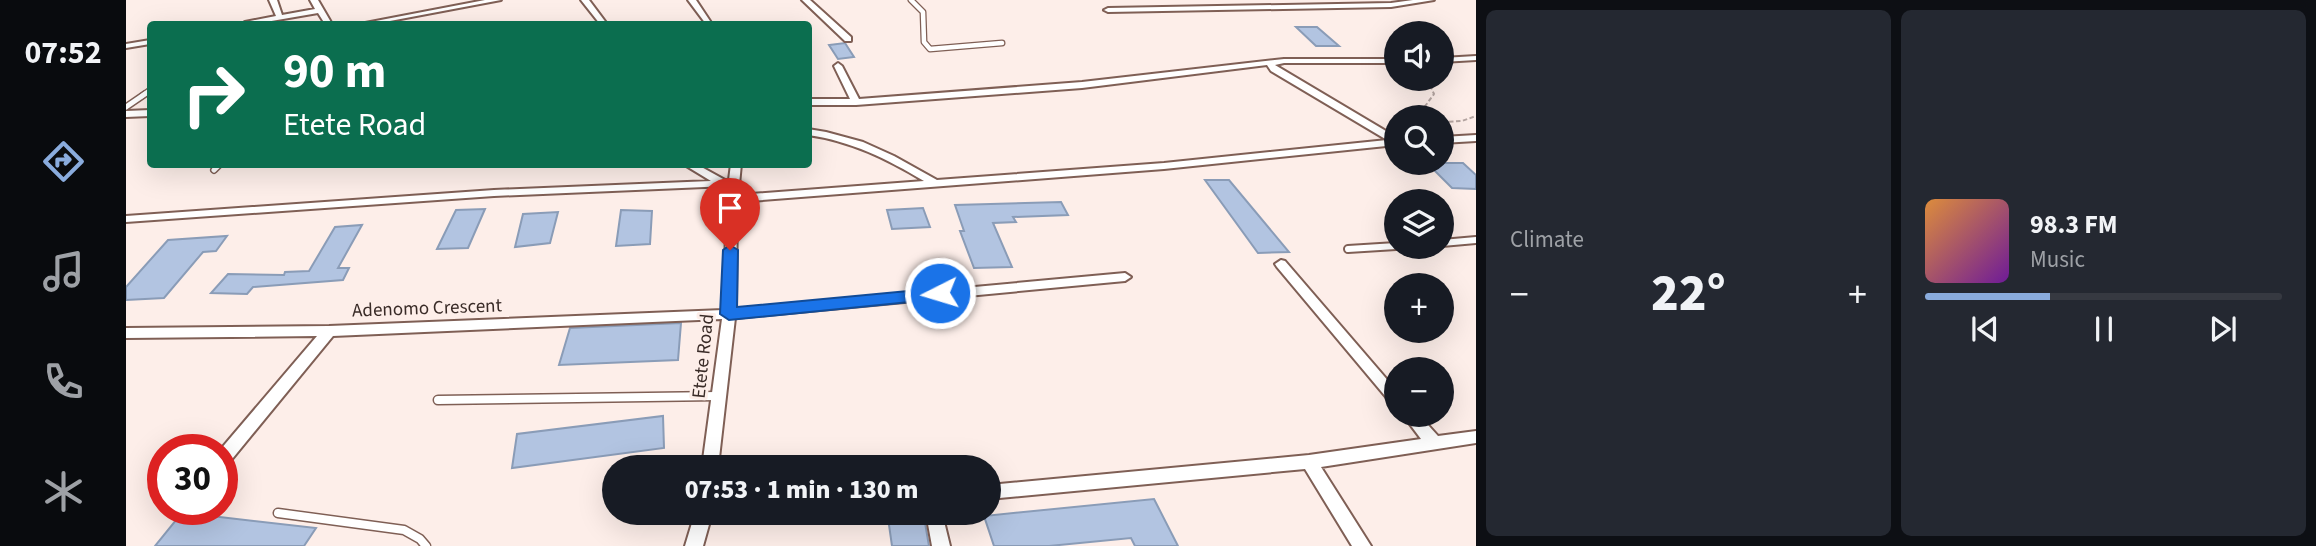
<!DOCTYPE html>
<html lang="en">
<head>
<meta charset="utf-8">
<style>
  :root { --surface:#171b24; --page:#242831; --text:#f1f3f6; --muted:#9ea1a6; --line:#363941; --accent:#8aacdd }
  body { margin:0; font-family:"Source Sans 3",sans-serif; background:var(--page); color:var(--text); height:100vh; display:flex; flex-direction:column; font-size:26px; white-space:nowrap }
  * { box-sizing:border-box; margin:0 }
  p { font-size:23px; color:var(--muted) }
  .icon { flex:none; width:38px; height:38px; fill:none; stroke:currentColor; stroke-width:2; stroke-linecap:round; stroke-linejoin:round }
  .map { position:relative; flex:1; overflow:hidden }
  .panel { display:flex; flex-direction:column; gap:10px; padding:10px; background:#0d0f14; width:840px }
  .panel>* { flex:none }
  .banner { position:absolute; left:21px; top:21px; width:665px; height:147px; border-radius:7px; box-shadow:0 7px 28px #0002; background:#0b6e4f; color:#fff; overflow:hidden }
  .buttons { position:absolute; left:1258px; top:21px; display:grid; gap:14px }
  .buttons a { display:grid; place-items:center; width:70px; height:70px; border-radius:50%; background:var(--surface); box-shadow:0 7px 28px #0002; font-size:35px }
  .speed { position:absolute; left:21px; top:434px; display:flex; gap:14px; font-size:35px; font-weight:700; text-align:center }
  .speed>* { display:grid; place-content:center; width:91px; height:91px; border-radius:50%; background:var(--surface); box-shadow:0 7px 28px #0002; line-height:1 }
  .speed .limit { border:10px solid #d22; background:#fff; color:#111 }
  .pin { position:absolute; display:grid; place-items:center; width:60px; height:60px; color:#fff; margin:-72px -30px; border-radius:50% 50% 50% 0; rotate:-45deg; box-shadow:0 0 7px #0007 }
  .pin .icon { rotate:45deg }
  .me { position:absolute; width:77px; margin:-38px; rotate:265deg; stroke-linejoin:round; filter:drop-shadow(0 0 5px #0008) }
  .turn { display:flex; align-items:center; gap:24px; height:147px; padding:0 21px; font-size:32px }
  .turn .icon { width:91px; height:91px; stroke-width:2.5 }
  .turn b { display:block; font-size:49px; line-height:60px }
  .big { font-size:52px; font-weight:800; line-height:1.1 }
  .panel .tile { flex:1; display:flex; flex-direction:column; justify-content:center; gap:10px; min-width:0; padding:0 24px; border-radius:10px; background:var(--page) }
  .song { display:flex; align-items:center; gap:21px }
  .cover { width:84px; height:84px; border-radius:10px; background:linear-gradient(135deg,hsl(30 70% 55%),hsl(280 70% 35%)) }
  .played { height:7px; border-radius:4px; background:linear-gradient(90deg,var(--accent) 35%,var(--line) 35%) }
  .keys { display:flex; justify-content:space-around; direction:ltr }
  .heat { display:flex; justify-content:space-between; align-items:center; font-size:38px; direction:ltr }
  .panel .tiles { flex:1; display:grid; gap:10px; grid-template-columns:repeat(2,1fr) }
  .trip { position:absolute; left:476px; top:455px; width:399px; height:70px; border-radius:35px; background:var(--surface); box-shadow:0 7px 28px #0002; font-weight:800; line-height:70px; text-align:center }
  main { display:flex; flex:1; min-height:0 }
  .menu { display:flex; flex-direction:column; width:126px; justify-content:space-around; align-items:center; background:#090b0e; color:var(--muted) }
  .menu .icon { width:49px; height:49px }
  .menu .active { color:var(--accent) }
  .menu b { font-size:32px; color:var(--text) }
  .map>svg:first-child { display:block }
  .building { fill:#b2c4e1; stroke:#8a9cb7; stroke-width:2 }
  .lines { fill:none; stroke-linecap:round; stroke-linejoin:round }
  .service-far3-casing { stroke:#7f5f55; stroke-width:7 }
  .service-far2-casing { stroke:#7f5f55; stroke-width:8 }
  .service-far1-casing { stroke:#7f5f55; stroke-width:10 }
  .service-casing { stroke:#7f5f55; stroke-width:11 }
  .minor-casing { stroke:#7f5f55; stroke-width:4 }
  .path { stroke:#b5a6a2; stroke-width:2; stroke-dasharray:4.5 2.5; stroke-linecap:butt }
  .service-far3 { stroke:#fff; stroke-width:4.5 }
  .service-far2 { stroke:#fff; stroke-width:5 }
  .service-far1 { stroke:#fff; stroke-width:6 }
  .service { stroke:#fff; stroke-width:8 }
  .minor { fill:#fff; fill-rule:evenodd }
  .route { fill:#1a73e8; stroke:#114b97; stroke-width:2 }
  .labels { text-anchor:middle; stroke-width:6; stroke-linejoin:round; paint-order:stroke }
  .street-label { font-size:19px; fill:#392b27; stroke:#fdeee9 }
</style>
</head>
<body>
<main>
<nav class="menu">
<b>07:52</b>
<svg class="icon active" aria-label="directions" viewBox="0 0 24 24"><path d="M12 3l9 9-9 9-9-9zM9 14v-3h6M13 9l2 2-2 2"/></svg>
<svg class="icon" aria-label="music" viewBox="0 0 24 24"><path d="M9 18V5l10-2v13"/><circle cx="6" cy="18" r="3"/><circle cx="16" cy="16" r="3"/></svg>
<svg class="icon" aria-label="phone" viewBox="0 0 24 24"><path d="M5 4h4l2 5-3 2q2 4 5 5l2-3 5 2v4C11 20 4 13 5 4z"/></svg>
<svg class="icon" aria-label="climate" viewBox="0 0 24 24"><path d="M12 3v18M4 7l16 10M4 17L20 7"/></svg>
</nav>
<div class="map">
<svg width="1350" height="546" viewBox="0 0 1350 546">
  <rect width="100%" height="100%" fill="#fdeee9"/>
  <path class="building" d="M1170,27H1191L1213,46H1190Z
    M719,43L728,57L712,59L703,45Z
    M1301,163H1337L1350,175V189L1326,188Z
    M1079,180H1103L1163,252L1132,253Z
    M935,202L942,215L887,217L890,222L867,223L886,267L848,268L834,231H838L829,205Z
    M797,208L804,227L766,229L761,210Z
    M359,209L342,248L311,249L330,210Z
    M495,210L526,211L524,244L490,246Z
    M432,212L424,243L389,247L397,214Z
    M236,225L212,268H223L217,280L127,287L121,294L85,293L102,274L158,275L159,272L183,271L209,227Z
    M101,236L90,251L77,252L38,298L0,300V287L42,240Z
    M555,323L552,360L433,365L444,328Z
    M537,416L538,448L386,468L391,434Z
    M1028,499L1052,546H1009L1005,538L923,546H868L858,516Z
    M59,509H91L85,516L190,528L178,546H29Z
    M798,517L803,546H766L762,518Z"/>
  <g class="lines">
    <g class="service-far3-casing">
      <path id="service-far3" d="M785,0L797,12L798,42L804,49L876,43
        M16,96L24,90"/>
    </g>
    <g class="service-far2-casing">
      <path id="service-far2" d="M0,107L19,94
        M88,170L94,164"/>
    </g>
    <g class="service-far1-casing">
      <path id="service-far1" d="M1316,243L1350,240
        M1222,249L1270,246"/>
    </g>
    <g class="service-casing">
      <path id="service" d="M312,400L591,396
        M152,513L278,530L294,539L300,546"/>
    </g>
    <g class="minor-casing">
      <path id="minor" d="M143,0H151L156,15L189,9L184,0H192L206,24H199L192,13L128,24H116L119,22L150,16Z
        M359,0H375L248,24H234Z
        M455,0H463L481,24H474Z
        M562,0H570L586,24H580Z
        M676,0H684L725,37V41H719Z
        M1287,0H1308L1265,7L982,12L978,10L982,8L1265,3Z
        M24,40V44L0,48V44Z
        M1350,56V60L1316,62V58Z
        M1158,59H1270V63H1158L1149,65L1270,137V145L1038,169L611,202L610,309L999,273L1005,277L999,281L609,318L592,467H576L596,319L207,336L102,464L96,466V450H94L191,336L0,338V328L203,326L597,310L602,186L368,196L0,222V216L368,190L585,181L557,164H570L599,180H603L605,164H615L612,195L798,181C761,159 725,141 682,135V129L700,132L737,142L768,156L811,180L1038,163L1261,140L1145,71L1141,65L956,88L730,105H682V99H724L708,66L712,63L716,66L733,99L956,82Z
        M24,110V116L0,117V111Z
        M1350,135V141L1316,143V137Z
        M1155,260L1159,261L1270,390V405L1265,403L1151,267L1149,264Z
        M1277,415H1293L1312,436L1350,431V443L1195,467L1245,546H1226L1179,469L863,499V485L1183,455L1295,439Z
        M569,513H602L600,518L584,521L577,546H559Z
        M800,513H816L824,546H806Z"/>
    </g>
    <path class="path" d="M1301,79L1308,94L1297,109L1301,117
      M1316,122L1336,121L1350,116"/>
    <use href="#service-far3" class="service-far3"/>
    <use href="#service-far2" class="service-far2"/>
    <use href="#service-far1" class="service-far1"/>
    <use href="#service" class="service"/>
    <use href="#minor" class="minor"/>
  </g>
  <path class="route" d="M604,245L612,250L611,307L814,288L822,293L814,299L603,320L594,314L597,250Z"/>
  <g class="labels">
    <g class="street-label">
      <text transform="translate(301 307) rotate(-2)" y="7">Adenomo Crescent</text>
      <text transform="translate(576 356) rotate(-84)" y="7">Etete Road</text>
    </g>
  </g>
</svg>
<div class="buttons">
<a><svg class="icon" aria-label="sound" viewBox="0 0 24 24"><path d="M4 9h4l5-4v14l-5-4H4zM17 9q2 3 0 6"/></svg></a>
<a><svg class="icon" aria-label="search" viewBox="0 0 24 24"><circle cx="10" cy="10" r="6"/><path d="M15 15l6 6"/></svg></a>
<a><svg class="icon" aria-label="layers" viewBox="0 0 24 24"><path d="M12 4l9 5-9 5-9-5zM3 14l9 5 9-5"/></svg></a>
<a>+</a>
<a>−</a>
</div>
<div class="speed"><div class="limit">30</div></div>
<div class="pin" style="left:604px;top:250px;background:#d93025"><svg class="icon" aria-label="arrive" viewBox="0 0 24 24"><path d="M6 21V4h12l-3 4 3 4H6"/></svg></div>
<svg class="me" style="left:814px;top:293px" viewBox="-20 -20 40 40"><circle r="17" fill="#1a73e8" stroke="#fff" stroke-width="3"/><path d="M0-11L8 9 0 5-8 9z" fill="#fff"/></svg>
<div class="trip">07:53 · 1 min · 130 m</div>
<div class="banner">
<div class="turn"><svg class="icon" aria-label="right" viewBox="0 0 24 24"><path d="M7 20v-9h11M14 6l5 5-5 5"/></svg><div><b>90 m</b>Etete Road</div></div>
</div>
</div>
<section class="panel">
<div class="tiles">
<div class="tile"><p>Climate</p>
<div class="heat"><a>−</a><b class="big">22°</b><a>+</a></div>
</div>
<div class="tile">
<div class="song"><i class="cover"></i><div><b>98.3 FM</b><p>Music</p></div></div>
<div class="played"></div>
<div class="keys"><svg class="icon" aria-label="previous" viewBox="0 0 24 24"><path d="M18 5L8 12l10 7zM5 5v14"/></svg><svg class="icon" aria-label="pause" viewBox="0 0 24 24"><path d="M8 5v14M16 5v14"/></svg><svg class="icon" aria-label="next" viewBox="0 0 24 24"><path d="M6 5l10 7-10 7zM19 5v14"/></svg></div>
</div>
</div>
</section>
</main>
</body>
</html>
